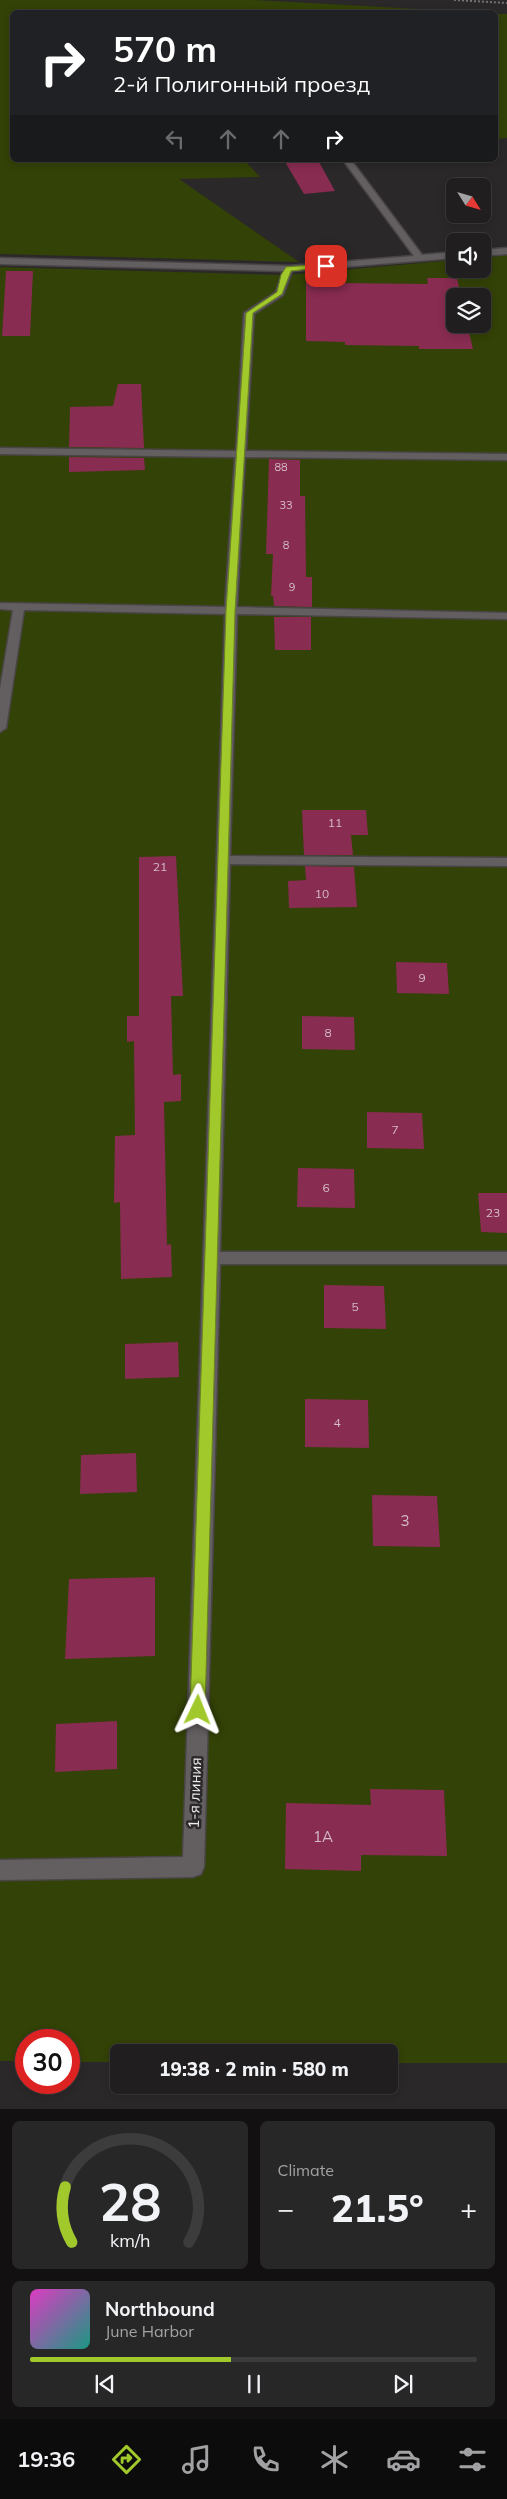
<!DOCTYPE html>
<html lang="en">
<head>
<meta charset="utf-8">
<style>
  :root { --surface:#201e1f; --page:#282728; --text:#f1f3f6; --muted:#a2a2a4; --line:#3d3c3d; --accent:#a1c92b }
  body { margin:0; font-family:Mulish,sans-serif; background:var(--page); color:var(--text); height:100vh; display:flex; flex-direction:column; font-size:19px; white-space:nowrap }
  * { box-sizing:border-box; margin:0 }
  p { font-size:16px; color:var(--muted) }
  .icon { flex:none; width:28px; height:28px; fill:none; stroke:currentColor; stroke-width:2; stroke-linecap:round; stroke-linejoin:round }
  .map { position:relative; height:2109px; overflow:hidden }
  .side { display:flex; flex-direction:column; gap:12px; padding:12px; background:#121011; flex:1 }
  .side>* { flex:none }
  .hud { position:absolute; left:10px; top:10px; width:488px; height:152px; border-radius:8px; box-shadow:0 2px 8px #0003,0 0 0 1px var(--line); background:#202124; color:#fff; overflow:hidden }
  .needle { width:32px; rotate:127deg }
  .controls { position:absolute; left:446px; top:178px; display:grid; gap:10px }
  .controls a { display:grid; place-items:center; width:45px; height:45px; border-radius:8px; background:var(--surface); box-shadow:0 2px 8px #0003,0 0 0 1px var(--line); font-size:25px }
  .speed { position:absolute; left:15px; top:2029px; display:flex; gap:10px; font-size:25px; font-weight:700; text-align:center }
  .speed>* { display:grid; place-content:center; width:65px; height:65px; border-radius:50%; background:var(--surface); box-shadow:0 2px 8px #0003,0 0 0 1px var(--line); line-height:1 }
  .speed .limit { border:8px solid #d22; background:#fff; color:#111 }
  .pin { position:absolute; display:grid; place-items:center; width:42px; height:42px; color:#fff; margin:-21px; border-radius:10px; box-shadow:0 2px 8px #0006 }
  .me { position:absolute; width:55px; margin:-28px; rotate:2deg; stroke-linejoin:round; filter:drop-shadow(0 0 4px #0008) }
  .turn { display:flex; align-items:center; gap:18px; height:105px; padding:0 20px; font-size:22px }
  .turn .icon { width:65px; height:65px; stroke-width:2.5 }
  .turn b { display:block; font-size:35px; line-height:42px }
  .lanes { display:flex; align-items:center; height:48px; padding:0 20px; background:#0003; justify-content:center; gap:25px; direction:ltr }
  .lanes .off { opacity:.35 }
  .big { font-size:38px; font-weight:800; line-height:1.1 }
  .side .card { flex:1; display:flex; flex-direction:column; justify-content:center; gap:8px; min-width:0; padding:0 18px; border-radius:8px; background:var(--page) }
  .side .dial { align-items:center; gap:0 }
  .dial svg { height:130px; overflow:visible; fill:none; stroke:var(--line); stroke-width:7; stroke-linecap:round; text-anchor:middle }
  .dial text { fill:var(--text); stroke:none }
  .song { display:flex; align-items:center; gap:15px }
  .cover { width:60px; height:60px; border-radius:8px; background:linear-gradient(135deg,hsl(310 70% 55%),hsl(170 70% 35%)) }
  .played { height:5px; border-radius:2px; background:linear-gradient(90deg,var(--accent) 45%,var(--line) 45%) }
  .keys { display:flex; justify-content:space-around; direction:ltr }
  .heat { display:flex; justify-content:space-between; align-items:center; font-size:28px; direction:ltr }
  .side .tiles { flex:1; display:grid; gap:12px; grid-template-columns:1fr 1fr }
  .card:last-child { grid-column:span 2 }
  .trip { position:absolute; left:110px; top:2044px; width:288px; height:50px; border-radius:8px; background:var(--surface); box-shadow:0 2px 8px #0003,0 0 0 1px var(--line); font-weight:800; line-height:50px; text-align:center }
  .tabs { display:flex; height:80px; justify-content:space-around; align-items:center; background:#0d0c0c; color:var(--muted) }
  .tabs .icon { width:35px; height:35px }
  .tabs .selected { color:var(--accent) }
  .tabs b { font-size:22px; color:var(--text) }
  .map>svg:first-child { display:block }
  .green { fill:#334206; fill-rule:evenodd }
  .building { fill:#882c51 }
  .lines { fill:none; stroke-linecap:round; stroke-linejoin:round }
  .minor-casing { stroke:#494546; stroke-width:3 }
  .path { stroke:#767374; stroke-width:2; stroke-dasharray:2 2; stroke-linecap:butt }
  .minor { fill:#635e60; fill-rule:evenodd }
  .route { fill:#a1c92b; stroke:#69831c }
  .labels { text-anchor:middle; stroke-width:5; stroke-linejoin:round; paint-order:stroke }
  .far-number-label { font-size:11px; fill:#d5bcc6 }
  .number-label { font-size:12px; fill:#d5bcc6 }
  .near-number-label { font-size:15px; fill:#d5bcc6 }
  .street-label { font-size:15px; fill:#efeced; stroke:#2b2829 }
</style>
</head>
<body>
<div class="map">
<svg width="507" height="2109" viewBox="0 0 507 2109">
  <rect width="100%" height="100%" fill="#2b2829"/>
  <path class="green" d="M0,0H252L473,12H12V160H244L260,177L179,179L299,262L0,254Z
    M495,14H507V138L495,139Z
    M507,255V2063H389V2052H119V2062H69V2040H26V2061H0V267L285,275L455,260V269H482L483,258ZM455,296H482V324H455Z"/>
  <path class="building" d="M284,160H318L335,191L304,194Z
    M6,271H33L30,336H2Z
    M306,273L338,274V283L428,284L427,278H457L461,296H455V324H467L473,349H419V346L345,345V342L306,341Z
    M118,384H141L144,448L69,447L70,407L113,406Z
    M69,457L144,458L145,470L69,472Z
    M269,459L300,460V496H305L306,577H312V607L274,606L273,596H271L273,554H266Z
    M274,617H311V650H275Z
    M302,810H366L368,835H351L353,855H304Z
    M176,856L183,996H171L173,1075L181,1074V1101L164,1102L167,1245L171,1244L172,1277L121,1279L120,1202L114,1203L115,1136L135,1135L134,1041L127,1042V1016H139V857Z
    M305,866L354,867L357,907L289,908L288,881L306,880Z
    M396,962L447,963L449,994L397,993Z
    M302,1016L354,1017L355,1050L302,1049Z
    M367,1112L422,1113L424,1149L367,1148Z
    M298,1168L354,1169L355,1208L297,1207Z
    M478,1193H507V1233L481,1232Z
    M324,1285L384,1286L386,1329L324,1328Z
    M178,1342L179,1377L125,1379V1344Z
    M305,1399L368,1400L369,1448L305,1447Z
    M136,1453L137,1492L80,1494L81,1455Z
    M372,1495L437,1496L440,1547L373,1546Z
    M155,1577V1656L65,1659L69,1579Z
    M117,1721V1769L55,1772L56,1724Z
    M370,1789L444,1790L447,1856L361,1855V1871L285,1869L286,1803L371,1805Z"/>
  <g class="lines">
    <g class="minor-casing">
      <path id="minor" d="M343,160H351L422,255L455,252V258L292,271L283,295L254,314L246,451L507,454V460L245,457L237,607L507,613V619L237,614L230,856L507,858V866L230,864L220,1252H507V1264H220L204,1867L201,1874L193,1877L0,1880V1860L183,1857L225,614L24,610L6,728L0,732V689L13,610L0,609V603L225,607L235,457L0,454V448L236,451L244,313L276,292L283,271L0,264V258L289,266L414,256Z
        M507,248V254L482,256V250Z"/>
    </g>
    <path class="path" d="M454,0L507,3"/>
    <use href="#minor" class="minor"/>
  </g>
  <path class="route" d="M326,264L328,267L291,271L282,294L253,313L235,611L205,1710L203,1715L198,1717L192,1715L190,1710L226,611L246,313L277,292L281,275L286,267Z"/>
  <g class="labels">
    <g class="far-number-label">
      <text x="281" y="471">88</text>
      <text x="286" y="509">33</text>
      <text x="286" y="549">8</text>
      <text x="292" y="591">9</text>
    </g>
    <g class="number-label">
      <text x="335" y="827">11</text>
      <text x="160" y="871">21</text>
      <text x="322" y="898">10</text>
      <text x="422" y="982">9</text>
      <text x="328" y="1037">8</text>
      <text x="395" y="1134">7</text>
      <text x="326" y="1192">6</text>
      <text x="493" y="1217">23</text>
      <text x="355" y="1311">5</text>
      <text x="337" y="1427">4</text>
    </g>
    <g class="near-number-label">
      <text x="405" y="1526">3</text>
      <text x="323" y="1842">1А</text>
    </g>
    <g class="street-label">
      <text transform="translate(195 1793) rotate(-88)" y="5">1-я линия</text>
    </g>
  </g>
</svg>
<div class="controls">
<a><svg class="needle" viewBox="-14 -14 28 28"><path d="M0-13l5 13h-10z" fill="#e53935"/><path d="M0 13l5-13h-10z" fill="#a2a2a4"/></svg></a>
<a><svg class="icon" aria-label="sound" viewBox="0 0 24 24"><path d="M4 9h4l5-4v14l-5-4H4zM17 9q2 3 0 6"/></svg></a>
<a><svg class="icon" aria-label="layers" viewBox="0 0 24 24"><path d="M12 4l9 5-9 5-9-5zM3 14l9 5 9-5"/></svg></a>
</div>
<div class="speed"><div class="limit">30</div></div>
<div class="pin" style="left:326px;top:266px;background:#d93025"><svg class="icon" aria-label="arrive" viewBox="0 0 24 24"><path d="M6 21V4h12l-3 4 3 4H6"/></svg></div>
<svg class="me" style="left:198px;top:1710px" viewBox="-20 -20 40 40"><path d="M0-17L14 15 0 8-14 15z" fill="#a1c92b" stroke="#fff" stroke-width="4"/></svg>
<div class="trip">19:38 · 2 min · 580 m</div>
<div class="hud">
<div class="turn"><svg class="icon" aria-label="right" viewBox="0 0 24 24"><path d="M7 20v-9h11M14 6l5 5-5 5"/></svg><div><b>570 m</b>2-й Полигонный проезд</div></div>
<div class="lanes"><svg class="icon off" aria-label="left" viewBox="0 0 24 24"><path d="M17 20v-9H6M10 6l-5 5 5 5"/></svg><svg class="icon off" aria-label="ahead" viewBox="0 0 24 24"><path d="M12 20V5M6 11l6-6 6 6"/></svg><svg class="icon off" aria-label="ahead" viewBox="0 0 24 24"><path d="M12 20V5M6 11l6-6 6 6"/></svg><svg class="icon" aria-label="right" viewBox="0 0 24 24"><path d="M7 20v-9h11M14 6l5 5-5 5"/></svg></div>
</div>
</div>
<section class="side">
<div class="tiles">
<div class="card dial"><svg viewBox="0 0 100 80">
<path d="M14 69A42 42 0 1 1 86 69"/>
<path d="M14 69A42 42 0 0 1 10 35" stroke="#a1c92b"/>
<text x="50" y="56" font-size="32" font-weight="700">28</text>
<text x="50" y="72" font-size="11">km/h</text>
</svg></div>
<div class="card"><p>Climate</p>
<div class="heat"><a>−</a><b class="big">21.5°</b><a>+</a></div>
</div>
<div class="card">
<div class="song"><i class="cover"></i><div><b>Northbound</b><p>June Harbor</p></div></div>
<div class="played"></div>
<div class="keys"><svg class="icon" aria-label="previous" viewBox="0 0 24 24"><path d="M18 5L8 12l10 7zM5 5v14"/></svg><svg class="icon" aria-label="pause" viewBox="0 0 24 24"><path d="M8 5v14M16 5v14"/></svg><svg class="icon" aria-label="next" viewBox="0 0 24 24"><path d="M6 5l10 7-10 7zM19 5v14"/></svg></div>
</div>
</div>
</section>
<nav class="tabs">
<b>19:36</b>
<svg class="icon selected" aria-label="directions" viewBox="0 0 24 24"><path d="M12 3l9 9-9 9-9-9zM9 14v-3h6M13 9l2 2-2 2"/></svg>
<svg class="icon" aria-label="music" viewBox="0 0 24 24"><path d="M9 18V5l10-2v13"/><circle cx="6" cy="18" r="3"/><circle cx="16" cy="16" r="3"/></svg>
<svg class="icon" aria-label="phone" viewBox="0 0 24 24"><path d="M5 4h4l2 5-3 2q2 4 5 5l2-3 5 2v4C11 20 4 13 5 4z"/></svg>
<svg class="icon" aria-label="climate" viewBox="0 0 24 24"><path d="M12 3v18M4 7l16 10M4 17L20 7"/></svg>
<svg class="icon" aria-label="car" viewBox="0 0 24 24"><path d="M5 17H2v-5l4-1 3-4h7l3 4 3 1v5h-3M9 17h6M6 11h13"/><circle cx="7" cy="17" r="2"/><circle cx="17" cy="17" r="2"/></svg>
<svg class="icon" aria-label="filters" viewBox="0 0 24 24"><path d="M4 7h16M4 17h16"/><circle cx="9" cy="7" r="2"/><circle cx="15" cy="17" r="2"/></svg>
</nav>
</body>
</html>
